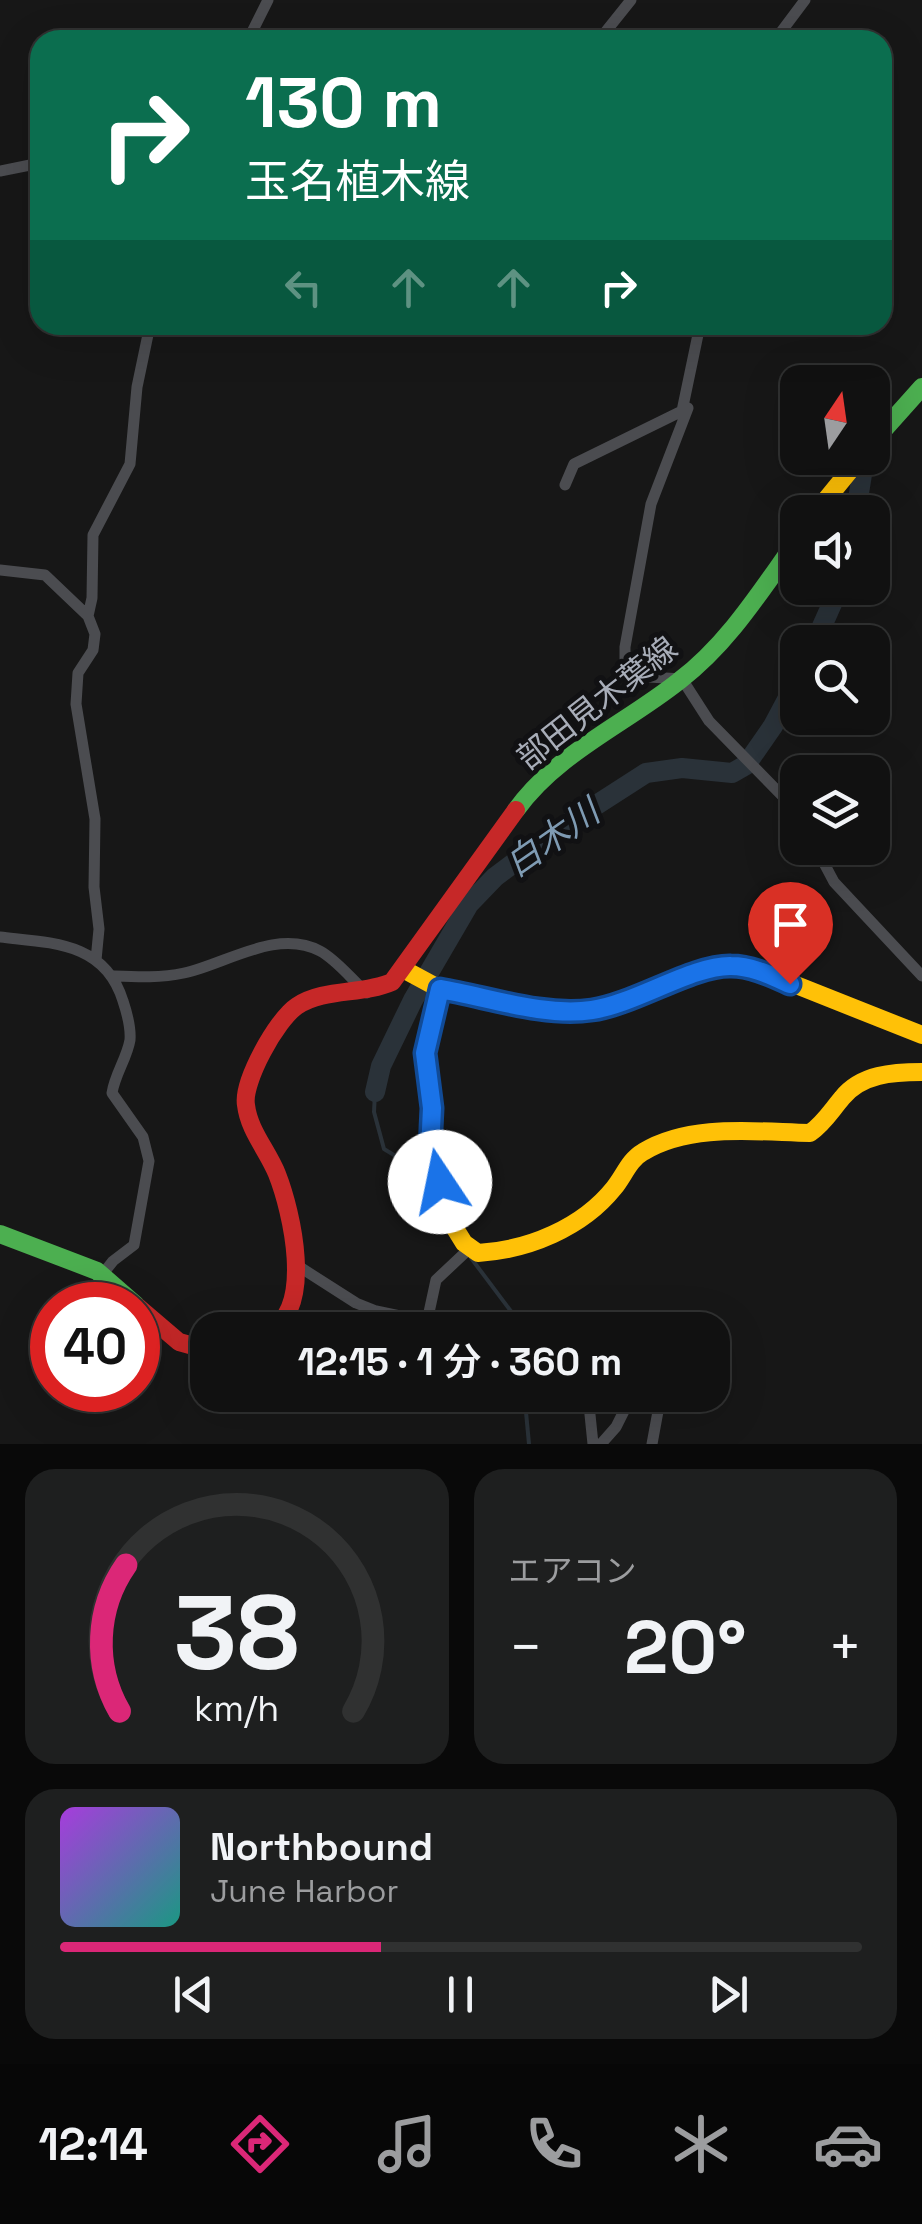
<!DOCTYPE html>
<html lang="ja">
<head>
<meta charset="utf-8">
<style>
  :root { --surface:#111; --page:#1e1f1f; --text:#f1f3f6; --muted:#9c9d9f; --line:#303131; --accent:#db2777 }
  body { margin:0; font-family:"Space Grotesk","Noto Sans JP",sans-serif; background:var(--page); color:var(--text); height:100vh; display:flex; flex-direction:column; font-size:38px; white-space:nowrap }
  * { box-sizing:border-box; margin:0 }
  p { font-size:32px; color:var(--muted) }
  .icon { flex:none; width:55px; height:55px; fill:none; stroke:currentColor; stroke-width:2; stroke-linecap:round; stroke-linejoin:round }
  .map { position:relative; height:1444px; overflow:hidden }
  .details { display:flex; flex-direction:column; gap:25px; padding:25px; background:#090909; flex:1 }
  .details>* { flex:none }
  .hud { position:absolute; left:30px; top:30px; width:862px; height:305px; border-radius:30px; box-shadow:0 10px 40px #0002,0 0 0 2px var(--line); background:#0b6e4f; color:#fff; overflow:hidden }
  .needle { width:65px; rotate:13deg }
  .fabs { position:absolute; left:780px; top:365px; display:grid; gap:20px }
  .fabs a { display:grid; place-items:center; width:110px; height:110px; border-radius:20px; background:var(--surface); box-shadow:0 10px 40px #0002,0 0 0 2px var(--line); font-size:50px }
  .speed { position:absolute; left:30px; top:1282px; display:flex; gap:20px; font-size:50px; font-weight:700; text-align:center }
  .speed>* { display:grid; place-content:center; width:130px; height:130px; border-radius:50%; background:var(--surface); box-shadow:0 10px 40px #0002,0 0 0 2px var(--line); line-height:1 }
  .speed .limit { border:15px solid #d22; background:#fff; color:#111 }
  .pin { position:absolute; display:grid; place-items:center; width:85px; height:85px; color:#fff; margin:-102px -42px; border-radius:50% 50% 50% 0; rotate:-45deg; box-shadow:0 0 10px #0007 }
  .pin .icon { rotate:45deg }
  .me { position:absolute; width:110px; margin:-55px; rotate:349deg; stroke-linejoin:round; filter:drop-shadow(0 0 8px #0008) }
  .turn { display:flex; align-items:center; gap:35px; height:210px; padding:0 50px; font-size:45px }
  .turn .icon { width:130px; height:130px; stroke-width:2.5 }
  .turn b { display:block; font-size:70px; line-height:85px }
  .lanes { display:flex; align-items:center; height:95px; padding:0 50px; background:#0003; justify-content:center; gap:50px; direction:ltr }
  .lanes .off { opacity:.35 }
  .big { font-size:75px; font-weight:600; line-height:1.1 }
  .details .widget { flex:1; display:flex; flex-direction:column; justify-content:center; gap:15px; min-width:0; padding:0 35px; border-radius:30px; background:var(--page) }
  .details .dial { align-items:center; gap:0 }
  .dial svg { height:260px; overflow:visible; fill:none; stroke:var(--line); stroke-width:7; stroke-linecap:round; text-anchor:middle }
  .dial text { fill:var(--text); stroke:none }
  .song { display:flex; align-items:center; gap:30px }
  .cover { width:120px; height:120px; border-radius:15px; background:linear-gradient(135deg,hsl(280 70% 55%),hsl(170 70% 35%)) }
  .played { height:10px; border-radius:5px; background:linear-gradient(90deg,var(--accent) 40%,var(--line) 40%) }
  .keys { display:flex; justify-content:space-around; direction:ltr }
  .heat { display:flex; justify-content:space-between; align-items:center; font-size:55px; direction:ltr }
  .details .tiles { flex:1; display:grid; gap:25px; grid-template-columns:1fr 1fr }
  .widget:last-child { grid-column:span 2 }
  .trip { position:absolute; left:190px; top:1312px; width:540px; height:100px; border-radius:30px; background:var(--surface); box-shadow:0 10px 40px #0002,0 0 0 2px var(--line); font-weight:600; line-height:100px; text-align:center }
  .tabs { display:flex; height:160px; justify-content:space-around; align-items:center; background:#070707; color:var(--muted) }
  .tabs .icon { width:70px; height:70px }
  .tabs .active { color:var(--accent) }
  .tabs b { font-size:45px; color:var(--text) }
  .map>svg:first-child { display:block }
  .lines { fill:none; stroke-linecap:round; stroke-linejoin:round }
  .stream { stroke:#2a3239; stroke-width:4 }
  .river { stroke:#2a3239; stroke-width:20 }
  .street { stroke:#4b4c50; stroke-width:11 }
  .fast { stroke:#4caf50; stroke-width:18 }
  .slow { stroke:#ffc107; stroke-width:18 }
  .jam { stroke:#c62828; stroke-width:18 }
  .route-casing { stroke:#114b97; stroke-width:25 }
  .route { stroke:#1a73e8; stroke-width:18 }
  .labels { text-anchor:middle; stroke-width:10; stroke-linejoin:round; paint-order:stroke }
  .street-label { font-size:32px; fill:#a8adb8; stroke:#111113 }
  .water-label { font-size:35px; font-style:italic; fill:#7f9bb3; stroke:#111113 }
</style>
</head>
<body>
<div class="map">
<svg width="922" height="1444" viewBox="0 0 922 1444">
  <rect width="100%" height="100%" fill="#171717"/>
  <g class="lines">
    <path class="stream" d="M375,1092L374,1112L384,1149L427,1175L438,1209
      M471,1258L525,1330
      M529,1444L526,1412L529,1395"/>
    <path class="river" d="M856,512L863,468L869,458
      M815,642L839,588
      M375,1092L381,1066L413,1000L469,904L495,877L559,829L646,773L682,768L732,773L746,765L773,726L798,679"/>
    <path class="street" d="M248,40L268,0
      M599,40L631,0
      M775,40L805,0
      M0,171L40,163
      M700,325L682,411L688,408L651,504L625,647V661L633,672L649,677L682,679L709,721L798,812
      M565,485L574,464L682,411
      M0,570L45,575L88,616L95,634L93,650L78,673L76,704L95,819L94,887L99,929L96,960
      M88,616L92,598L93,535L130,464L137,387L150,325
      M816,848L834,882L922,976
      M0,937C52,943 105,942 123,1001C127,1013 131,1027 130,1040C127,1058 115,1074 112,1093L143,1137L149,1161L134,1245L113,1261L102,1275
      M114,976C138,977 161,978 184,973C226,964 277,928 320,951C337,960 352,980 367,993
      M295,1264L356,1303L376,1311L424,1321L425,1330
      M424,1321L428,1317L436,1280L469,1249
      M588,1395L593,1444
      M601,1444L616,1427L632,1395
      M652,1444L661,1395"/>
    <path class="fast" d="M872,443L922,387
      M516,810C557,753 625,724 679,681C729,643 762,589 798,539
      M0,1234L97,1271L136,1305"/>
    <path class="slow" d="M816,512L860,458
      M403,969L440,989L555,1010L589,1011L615,1005L710,970L731,966L761,971L922,1035
      M440,989L425,1053L432,1108L430,1149L451,1222L464,1243L478,1253C528,1250 582,1228 614,1188C624,1176 629,1160 643,1152C690,1123 757,1132 810,1133C824,1123 831,1111 842,1098C861,1074 893,1072 922,1072"/>
    <path class="jam" d="M138,1307L179,1342L208,1350
      M270,1330C314,1308 292,1212 277,1174C268,1151 249,1131 246,1105C242,1082 277,1019 297,1006C324,988 362,995 392,982L516,810"/>
  </g>
  <g class="lines">
    <g class="route-casing">
      <path id="route" d="M440,1182L430,1150L432,1108L425,1053L440,989C488,997 543,1017 592,1010C635,1004 693,965 731,966C752,966 772,976 790,984"/>
    </g>
    <use href="#route" class="route"/>
  </g>
  <g class="labels">
    <g class="street-label">
      <text transform="translate(597 703) rotate(-38)" y="11">部田見木葉線</text>
    </g>
    <g class="water-label">
      <text transform="translate(552 838) rotate(-35)" y="12">白木川</text>
    </g>
  </g>
</svg>
<div class="fabs">
<a><svg class="needle" viewBox="-14 -14 28 28"><path d="M0-13l5 13h-10z" fill="#e53935"/><path d="M0 13l5-13h-10z" fill="#9c9d9f"/></svg></a>
<a><svg class="icon" aria-label="sound" viewBox="0 0 24 24"><path d="M4 9h4l5-4v14l-5-4H4zM17 9q2 3 0 6"/></svg></a>
<a><svg class="icon" aria-label="search" viewBox="0 0 24 24"><circle cx="10" cy="10" r="6"/><path d="M15 15l6 6"/></svg></a>
<a><svg class="icon" aria-label="layers" viewBox="0 0 24 24"><path d="M12 4l9 5-9 5-9-5zM3 14l9 5 9-5"/></svg></a>
</div>
<div class="speed"><div class="limit">40</div></div>
<div class="pin" style="left:790px;top:984px;background:#d93025"><svg class="icon" aria-label="arrive" viewBox="0 0 24 24"><path d="M6 21V4h12l-3 4 3 4H6"/></svg></div>
<svg class="me" style="left:440px;top:1182px" viewBox="-20 -20 40 40"><circle r="19" fill="#fff"/><path d="M0-13L10 11 0 6-10 11z" fill="#1a73e8"/></svg>
<div class="trip">12:15 · 1 分 · 360 m</div>
<div class="hud">
<div class="turn"><svg class="icon" aria-label="right" viewBox="0 0 24 24"><path d="M7 20v-9h11M14 6l5 5-5 5"/></svg><div><b>130 m</b>玉名植木線</div></div>
<div class="lanes"><svg class="icon off" aria-label="left" viewBox="0 0 24 24"><path d="M17 20v-9H6M10 6l-5 5 5 5"/></svg><svg class="icon off" aria-label="ahead" viewBox="0 0 24 24"><path d="M12 20V5M6 11l6-6 6 6"/></svg><svg class="icon off" aria-label="ahead" viewBox="0 0 24 24"><path d="M12 20V5M6 11l6-6 6 6"/></svg><svg class="icon" aria-label="right" viewBox="0 0 24 24"><path d="M7 20v-9h11M14 6l5 5-5 5"/></svg></div>
</div>
</div>
<section class="details">
<div class="tiles">
<div class="widget dial"><svg viewBox="0 0 100 80">
<path d="M14 69A42 42 0 1 1 86 69"/>
<path d="M14 69A42 42 0 0 1 16 24" stroke="#db2777"/>
<text x="50" y="56" font-size="32" font-weight="700">38</text>
<text x="50" y="72" font-size="11">km/h</text>
</svg></div>
<div class="widget"><p>エアコン</p>
<div class="heat"><a>−</a><b class="big">20°</b><a>+</a></div>
</div>
<div class="widget">
<div class="song"><i class="cover"></i><div><b>Northbound</b><p>June Harbor</p></div></div>
<div class="played"></div>
<div class="keys"><svg class="icon" aria-label="previous" viewBox="0 0 24 24"><path d="M18 5L8 12l10 7zM5 5v14"/></svg><svg class="icon" aria-label="pause" viewBox="0 0 24 24"><path d="M8 5v14M16 5v14"/></svg><svg class="icon" aria-label="next" viewBox="0 0 24 24"><path d="M6 5l10 7-10 7zM19 5v14"/></svg></div>
</div>
</div>
</section>
<nav class="tabs">
<b>12:14</b>
<svg class="icon active" aria-label="directions" viewBox="0 0 24 24"><path d="M12 3l9 9-9 9-9-9zM9 14v-3h6M13 9l2 2-2 2"/></svg>
<svg class="icon" aria-label="music" viewBox="0 0 24 24"><path d="M9 18V5l10-2v13"/><circle cx="6" cy="18" r="3"/><circle cx="16" cy="16" r="3"/></svg>
<svg class="icon" aria-label="phone" viewBox="0 0 24 24"><path d="M5 4h4l2 5-3 2q2 4 5 5l2-3 5 2v4C11 20 4 13 5 4z"/></svg>
<svg class="icon" aria-label="climate" viewBox="0 0 24 24"><path d="M12 3v18M4 7l16 10M4 17L20 7"/></svg>
<svg class="icon" aria-label="car" viewBox="0 0 24 24"><path d="M5 17H2v-5l4-1 3-4h7l3 4 3 1v5h-3M9 17h6M6 11h13"/><circle cx="7" cy="17" r="2"/><circle cx="17" cy="17" r="2"/></svg>
</nav>
</body>
</html>
